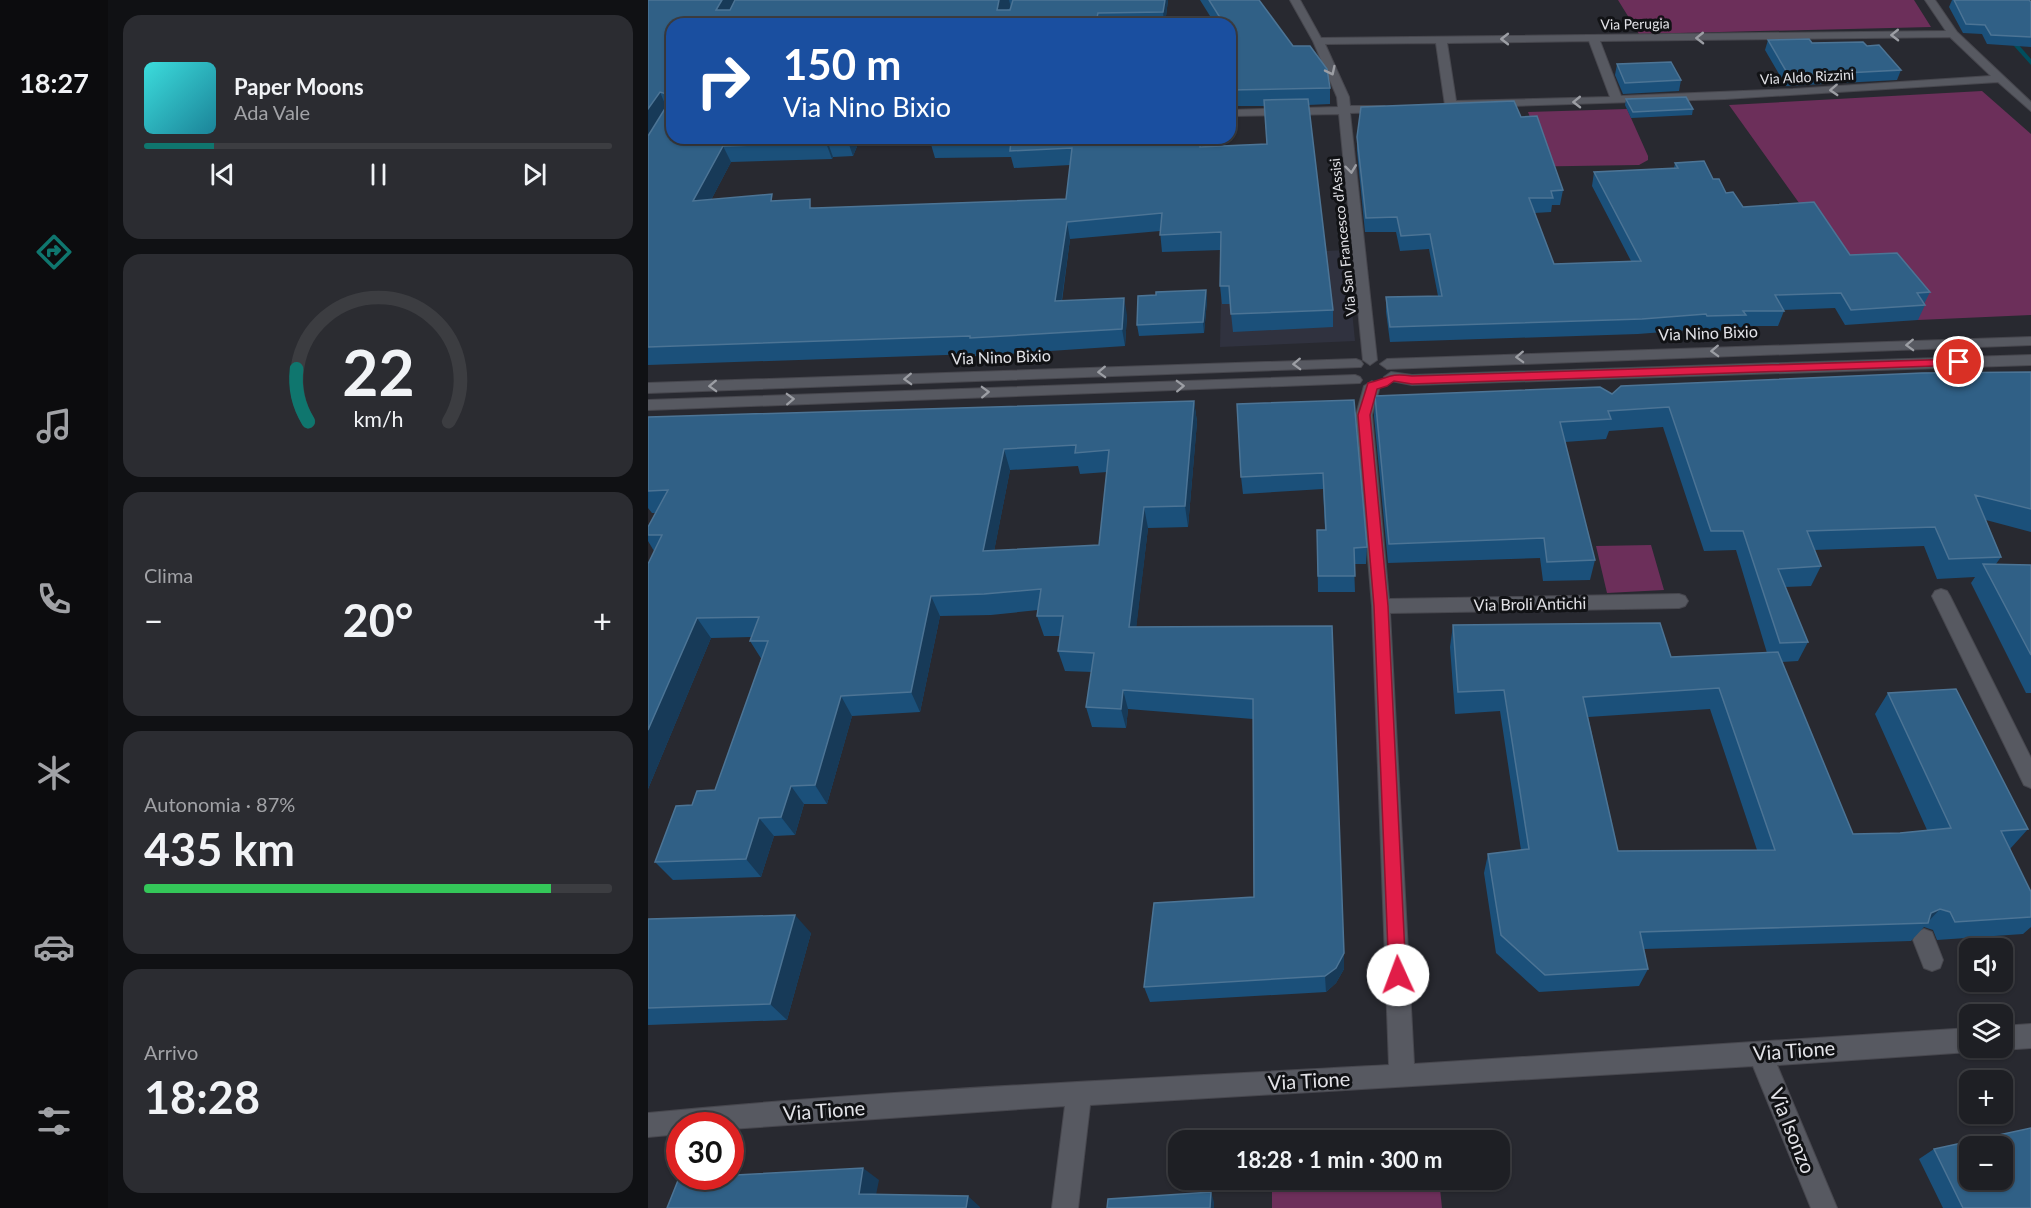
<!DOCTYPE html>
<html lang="it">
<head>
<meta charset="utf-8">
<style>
  :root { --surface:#1e1f24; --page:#2b2c31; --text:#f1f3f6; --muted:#a1a2a6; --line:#3c3d41; --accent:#0f766e }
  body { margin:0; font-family:Lato,sans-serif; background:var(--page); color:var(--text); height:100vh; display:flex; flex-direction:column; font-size:22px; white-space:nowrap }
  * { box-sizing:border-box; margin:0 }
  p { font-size:20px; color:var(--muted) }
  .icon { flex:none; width:33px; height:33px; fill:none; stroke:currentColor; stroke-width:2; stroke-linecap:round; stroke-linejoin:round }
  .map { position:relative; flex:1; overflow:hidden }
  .drawer { display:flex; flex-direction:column; gap:15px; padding:15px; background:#101114; width:540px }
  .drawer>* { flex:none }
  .hud { position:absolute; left:18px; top:18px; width:570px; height:126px; border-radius:18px; box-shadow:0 2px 4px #0004,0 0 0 2px var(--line); background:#1a4fa0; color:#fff; overflow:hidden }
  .fabs { position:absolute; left:1311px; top:938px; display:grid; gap:12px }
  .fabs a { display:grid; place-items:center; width:54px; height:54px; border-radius:12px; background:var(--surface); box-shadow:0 2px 4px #0004,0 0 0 2px var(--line); font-size:30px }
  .speed { position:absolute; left:18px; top:1112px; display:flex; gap:12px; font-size:30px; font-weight:700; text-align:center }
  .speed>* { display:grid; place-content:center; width:78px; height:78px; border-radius:50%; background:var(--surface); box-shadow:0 2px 4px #0004,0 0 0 2px var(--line); line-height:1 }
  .speed .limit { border:9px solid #d22; background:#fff; color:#111 }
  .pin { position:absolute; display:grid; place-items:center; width:51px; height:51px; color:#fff; margin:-26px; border:3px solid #fff; border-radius:50%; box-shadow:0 2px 6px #0007 }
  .me { position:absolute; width:66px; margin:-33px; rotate:358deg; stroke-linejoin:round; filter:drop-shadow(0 0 4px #0008) }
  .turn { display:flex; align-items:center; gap:21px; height:126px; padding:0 18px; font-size:27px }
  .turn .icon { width:78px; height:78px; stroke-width:2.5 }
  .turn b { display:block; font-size:42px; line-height:51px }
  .big { font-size:45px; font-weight:700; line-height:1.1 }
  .drawer .card { flex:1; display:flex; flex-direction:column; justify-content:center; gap:9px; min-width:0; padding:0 21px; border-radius:18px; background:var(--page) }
  .drawer .dial { align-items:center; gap:0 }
  .dial svg { height:156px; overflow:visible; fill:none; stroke:var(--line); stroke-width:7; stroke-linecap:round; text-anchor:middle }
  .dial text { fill:var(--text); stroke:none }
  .song { display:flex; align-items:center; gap:18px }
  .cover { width:72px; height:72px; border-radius:9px; background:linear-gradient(135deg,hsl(180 70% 55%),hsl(190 70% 35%)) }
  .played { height:6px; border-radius:3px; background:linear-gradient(90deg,var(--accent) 15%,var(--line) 15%) }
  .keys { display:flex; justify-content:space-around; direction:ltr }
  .heat { display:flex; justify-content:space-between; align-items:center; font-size:33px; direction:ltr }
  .charge { height:9px; border-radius:4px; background:linear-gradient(90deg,#34c759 87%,var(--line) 0) }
  .trip { position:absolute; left:520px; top:1130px; width:342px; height:60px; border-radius:18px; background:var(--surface); box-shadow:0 2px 4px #0004,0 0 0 2px var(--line); font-weight:700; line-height:60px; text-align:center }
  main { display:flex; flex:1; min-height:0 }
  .tab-bar { display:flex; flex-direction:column; width:108px; justify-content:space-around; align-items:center; background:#0c0c0e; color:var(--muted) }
  .tab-bar .icon { width:42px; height:42px }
  .tab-bar .active { color:var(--accent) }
  .tab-bar b { font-size:27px; color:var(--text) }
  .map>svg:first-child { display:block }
  .built { fill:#30323f }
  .green { fill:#6c2f5a }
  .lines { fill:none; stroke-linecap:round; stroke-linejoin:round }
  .stream { fill:#004e5e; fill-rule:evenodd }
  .minor-casing { stroke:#47474e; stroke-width:2 }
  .minor { fill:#575961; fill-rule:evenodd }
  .wall { fill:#1b507a; fill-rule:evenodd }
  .shaded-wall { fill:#173a58 }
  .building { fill:#306086; stroke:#4c7495; stroke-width:1.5; fill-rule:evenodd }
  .oneway { stroke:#9c9ea4 }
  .route { fill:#e11d48; stroke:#92132f; stroke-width:1.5 }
  .labels { text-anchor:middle; stroke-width:6; stroke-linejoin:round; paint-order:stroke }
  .far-street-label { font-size:14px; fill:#e2e2e7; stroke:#111215 }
  .street-label { font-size:16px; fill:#e2e2e7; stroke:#111215 }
  .near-street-label { font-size:20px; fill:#e2e2e7; stroke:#111215 }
</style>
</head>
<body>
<main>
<nav class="tab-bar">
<b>18:27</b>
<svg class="icon active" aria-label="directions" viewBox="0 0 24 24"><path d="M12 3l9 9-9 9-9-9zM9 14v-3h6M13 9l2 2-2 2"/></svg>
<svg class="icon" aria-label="music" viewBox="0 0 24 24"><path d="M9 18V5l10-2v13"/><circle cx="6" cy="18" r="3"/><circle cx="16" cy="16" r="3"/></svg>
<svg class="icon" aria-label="phone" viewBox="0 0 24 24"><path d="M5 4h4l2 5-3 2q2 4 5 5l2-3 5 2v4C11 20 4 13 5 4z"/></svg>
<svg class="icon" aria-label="climate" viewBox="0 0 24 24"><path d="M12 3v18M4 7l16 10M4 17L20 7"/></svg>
<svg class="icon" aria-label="car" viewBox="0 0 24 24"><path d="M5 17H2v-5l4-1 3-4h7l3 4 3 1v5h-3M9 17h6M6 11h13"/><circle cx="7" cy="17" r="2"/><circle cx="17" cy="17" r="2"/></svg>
<svg class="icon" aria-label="filters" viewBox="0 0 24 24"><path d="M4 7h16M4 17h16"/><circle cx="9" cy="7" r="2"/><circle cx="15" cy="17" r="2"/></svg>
</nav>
<section class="drawer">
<div class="card">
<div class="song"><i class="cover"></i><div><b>Paper Moons</b><p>Ada Vale</p></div></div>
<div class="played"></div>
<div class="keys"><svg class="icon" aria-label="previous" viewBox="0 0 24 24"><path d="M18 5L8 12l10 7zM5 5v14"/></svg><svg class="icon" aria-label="pause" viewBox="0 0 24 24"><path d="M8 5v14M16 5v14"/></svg><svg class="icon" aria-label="next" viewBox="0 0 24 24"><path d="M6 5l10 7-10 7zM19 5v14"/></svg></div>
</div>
<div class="card dial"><svg viewBox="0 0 100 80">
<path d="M14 69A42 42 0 1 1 86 69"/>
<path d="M14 69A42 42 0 0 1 8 42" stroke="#0f766e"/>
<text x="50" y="56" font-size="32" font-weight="700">22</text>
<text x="50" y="72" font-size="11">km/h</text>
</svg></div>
<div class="card"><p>Clima</p>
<div class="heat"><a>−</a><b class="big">20°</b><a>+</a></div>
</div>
<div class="card"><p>Autonomia · 87%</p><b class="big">435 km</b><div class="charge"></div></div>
<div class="card"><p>Arrivo</p><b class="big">18:28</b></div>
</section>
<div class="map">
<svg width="1383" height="1208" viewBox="0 0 1383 1208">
  <rect width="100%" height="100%" fill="#282930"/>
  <path class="built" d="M698,250L707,341L572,347L574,256Z"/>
  <path class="green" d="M970,0H1266L1283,27L991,34Z
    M1334,91L1383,134V315L1270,320L1199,270L1081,105Z
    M979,109L1000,156V160L991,165L859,167L887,131L880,112Z
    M1003,545L1016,590L959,593L948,546Z
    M624,1179H730L731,1188L791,1179L794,1208H624Z"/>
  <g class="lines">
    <path class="stream" d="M1358,35H1362L1383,59V65L1358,37Z"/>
    <g class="minor-casing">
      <path id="minor" d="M642,0H652L673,38L1298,31L1277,0H1287L1309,32L1383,102V111L1350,82L1077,99L803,108L797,105L788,43L677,44L701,97L702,106H736L742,109L736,112L702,113L729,360L722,365L715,360L691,114L582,116V110L690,107L689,97L665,41ZM1302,37L1343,76L1145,89L973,96L952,41ZM941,41L962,97L808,101L799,43Z
        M1383,337V345L739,369L732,364L739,359Z
        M1383,355V365L764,385L738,380L736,377L743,372L764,375Z
        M708,359L713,361L715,364L713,367L0,393V383Z
        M707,375L712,377L714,380L712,383L0,410V400Z
        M724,381L732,386L724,415L741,599L1031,594L1037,596L1040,601L1037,606L1031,608L742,613L766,1064L1322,1028V1047H1331L1322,1052L1129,1065L1189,1208H1163L1105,1066L442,1105L430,1208H404L417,1106L82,1129V1125H32V1134L0,1137V1113C247,1089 494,1079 741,1065L724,606L708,415L716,386Z
        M1293,589L1299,591L1302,596L1383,758V788L1376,785L1284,596L1287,591Z
        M1276,929L1284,932L1295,960L1292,968L1284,971L1276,968L1265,940L1268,932Z
        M1383,1024V1048L1354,1050L1347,1047H1354V1026Z"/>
    </g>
    <use href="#minor" class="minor"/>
  </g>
  <path class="wall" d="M0,0H520L517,24H24V138H555L554,146L619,144L616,106H582V24H567L552,0H611L645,46L682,88V104L660,105L685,310V327L585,332L582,304H574L572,286L573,250L514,252L512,231L422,239L414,301L479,315L477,346L327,356V354L0,365ZM282,141L287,158L363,157L366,168L422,165L418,199L165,208L127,201L63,200L83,162L184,159L185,157L205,156L210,144Z
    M1304,0H1381L1383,2V47L1339,44L1334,34L1315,33L1301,7Z
    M1120,40L1164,43L1219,46L1253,70L1249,80L1138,86L1117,50Z
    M969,64L1033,80L1031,91L975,94L967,75Z
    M978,99L1045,109L1044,115L983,118L977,105Z
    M873,117L915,190L912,205H904L903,212L886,213L906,264L983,261L944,186L946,172L1026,168L1027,163L1065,179L1078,193L1095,207L1282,292L1276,304L1277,305L1270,320L1197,325L1187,308L1135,310L1136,311L1130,326H1094L1093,330L1055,331L1054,329L990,334L742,342L738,312V297L790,296L781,249L752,251L748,232H717L709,151V137Z
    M558,290L559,301L556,333L491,336L489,325L508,295Z
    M1383,372V532L1338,520L1353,557L1348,564L1383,565V693H1378L1323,583L1327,577L1289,579L1276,546L1166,550L1173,566L1163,586L1137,587L1160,642L1150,661L1134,662L1205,834L1252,833L1279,830L1227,714L1240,693L1380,829L1362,849L1383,892V927L1375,934L1289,940L1285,930L1276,927L1263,941L996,949L1000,969L991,986L891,992L848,953L836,873L840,854L873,850L852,711L807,714L802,647L805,625L1023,657L1119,653L1088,550L1056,551L1015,427L961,431L958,439L917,442L947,560L942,580L895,581L892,558L740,563L726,416L727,396L964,394ZM1062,709L1109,850L970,851L940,717Z
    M706,400L719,547L718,564H706L707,592H670L669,530H677L675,489L595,494L593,477Z
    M546,401L549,422L540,527L500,528L488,627L684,626L696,969L688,983L678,992L502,1002L496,987L606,897L605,719L480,709L478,728L444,727L438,707L444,672L417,671L410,651L412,636H396L389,616L390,610L343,615L292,616L272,712L204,716L179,804H156L147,835L126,836L113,877L25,880L7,862L44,805L67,790L114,660L102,641L103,637L63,638L0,789L6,551L0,541V527L8,513H4L0,508V417ZM430,466L432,474L459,472L451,545L346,551L362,470Z
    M0,919L163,933L139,1020L0,1025Z
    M1286,1149L1383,1208H1295L1271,1159Z"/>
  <path class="shaded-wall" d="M74,0H88L75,24L68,10Z
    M351,0H361L363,8L356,11L349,10Z
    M517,0H520L517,24H516L515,12Z
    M450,13L452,24H448Z
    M12,92L19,109L0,138V109Z
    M199,138H208L210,144L205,156L199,139Z
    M552,138H555L553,163L552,147Z
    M179,140L185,157L184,159L178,143Z
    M75,146L83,162L53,219L45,201Z
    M419,222L422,239L411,319L407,301Z
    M558,290L559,301L556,333L555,322Z
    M476,298L479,315L477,346L474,329Z
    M546,401L549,422L540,527L537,506Z
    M356,449L362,470L342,572L335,551Z
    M496,507L500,528L486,647L481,627Z
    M283,596L292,616L272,712L263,692Z
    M49,618L63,638L0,789V730Z
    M475,690L480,709L478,728L473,709Z
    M193,696L204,716L179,804L167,785Z
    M143,786L156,804L147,835L133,817Z
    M111,818L126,836L113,877L98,859Z
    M1292,909L1279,923L1283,913Z
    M147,915L163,933L139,1020L122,1004Z
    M696,953V969L688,983L678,992L677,976Z
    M215,1168L231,1180L226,1205L211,1194Z
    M563,1192L566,1202V1208H562Z
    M320,1196L332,1207V1208H318Z"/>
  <path class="building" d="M0,0H74L68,10H82L87,0H351L349,10H362L365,0H517L515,12L450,13L448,24H24V138H199V139L179,140L178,143L75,146L45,201L124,194L123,201L162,199V208H167L418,199L424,148L362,151L363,140L282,141L283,138H552V147L619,144L616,100L660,99L685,310L583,314L581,286H572L573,232L512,235L514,213L419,222L407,301L476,298L474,329L322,338V336L0,347V136L18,107L19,94L12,92L0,109Z
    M561,0H611L645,46H662L679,69L682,88L582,90V39H586L582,33V24H576Z
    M1306,0H1381L1383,2V37L1343,35L1337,25L1318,24Z
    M1161,39L1164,43L1215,42L1219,46L1231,45L1253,70L1141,76L1120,40Z
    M1023,62L1033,80L977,83L969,64Z
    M1038,97L1045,109L985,112L978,99Z
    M866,101L873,117L889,116L915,190L903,191L905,198H881L906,264L993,261L946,172L1030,168L1027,163L1056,161L1065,179H1071L1078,193L1085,192L1095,207L1166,202L1202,255L1249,253L1282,292L1269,293L1277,305L1203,310L1193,293L1127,295L1136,311H1095L1098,315L1059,316L1058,314L994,319L742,327L738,297L794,296L782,234L753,236L749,217L718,218L709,137L713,107Z
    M558,290L555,322L489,325L490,296L508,295V292Z
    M1383,372V509L1327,495L1353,557L1301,559L1287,527L1159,531L1173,566L1130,569L1160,642L1132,643L1095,531H1063L1021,407L960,411L963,419L912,422L947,560L899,562L896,538L741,544L727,396L952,387L964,394L973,386L1274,373Z
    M706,400L719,547L706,548L707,576H670L669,530H678L675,473L593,477L589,404Z
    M546,401L537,506L496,507L481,627L684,626L696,953L688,968L677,976L496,987L506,903L606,897L605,699L475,690L473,709L438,707L446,653L410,651L415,616H389L393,589L336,594L283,596L263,692L193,696L167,785L143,786L133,817L111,818L98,859L7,862L28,806L44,805L49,791L67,790L120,641H102L111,617L49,618L0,730V564L14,535H0V527L20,490L0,491V417ZM428,445L427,453L461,450L451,545L335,551L356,449Z
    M1335,564L1383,565V655Z
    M1012,623L1023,657L1130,652L1205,834L1252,833L1303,828L1240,693L1308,689L1380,829L1353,831L1383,892V917L1307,922L1302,912L1292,909L1283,913L1280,923L992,932L1000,969L897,975L853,935L840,854L881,849L856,690L810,692L805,625ZM1071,688L1127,850L970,851L935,697Z
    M147,915L122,1004L0,1008V919Z
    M1383,1128V1208H1315L1286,1149ZM1322,1146H1354V1179H1322Z
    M215,1168L211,1194L320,1196L318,1208H19L31,1178Z
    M563,1192L562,1208H459L460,1199Z"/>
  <defs><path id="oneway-chevron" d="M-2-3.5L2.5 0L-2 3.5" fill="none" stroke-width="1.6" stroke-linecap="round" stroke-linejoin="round" transform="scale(1.5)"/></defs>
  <g class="oneway">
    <use href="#oneway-chevron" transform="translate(1247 35) rotate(179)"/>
    <use href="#oneway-chevron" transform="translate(1052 38) rotate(179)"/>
    <use href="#oneway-chevron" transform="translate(857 39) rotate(-180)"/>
    <use href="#oneway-chevron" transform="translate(683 71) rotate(64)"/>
    <use href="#oneway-chevron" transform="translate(1186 90) rotate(177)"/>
    <use href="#oneway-chevron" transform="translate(929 102) rotate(179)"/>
    <use href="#oneway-chevron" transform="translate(703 169) rotate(83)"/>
    <use href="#oneway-chevron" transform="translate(1262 345) rotate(178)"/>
    <use href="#oneway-chevron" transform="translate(1067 351) rotate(178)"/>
    <use href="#oneway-chevron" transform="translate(872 357) rotate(178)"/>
    <use href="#oneway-chevron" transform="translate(649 364) rotate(178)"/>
    <use href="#oneway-chevron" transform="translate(454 372) rotate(178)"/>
    <use href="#oneway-chevron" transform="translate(260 379) rotate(178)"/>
    <use href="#oneway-chevron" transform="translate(65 386) rotate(178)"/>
    <use href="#oneway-chevron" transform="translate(532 386) rotate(-2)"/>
    <use href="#oneway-chevron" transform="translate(337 392) rotate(-2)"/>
    <use href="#oneway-chevron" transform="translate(142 399) rotate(-2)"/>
  </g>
  <path class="route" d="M1311,359L1315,360V365L764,384L746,381L739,386L729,389L722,415L740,606L758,975L756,981L750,983L743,981L741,975L726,606L710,415L720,383C742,378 739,373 764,376Z"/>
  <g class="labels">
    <g class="far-street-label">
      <text transform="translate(987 24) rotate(-1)" y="5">Via Perugia</text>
      <text transform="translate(1159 77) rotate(-3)" y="5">Via Aldo Rizzini</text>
      <text transform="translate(695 237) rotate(-96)" y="5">Via San Francesco d'Assisi</text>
    </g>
    <g class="street-label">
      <text transform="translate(1060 333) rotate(-2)" y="6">Via Nino Bixio</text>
      <text transform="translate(353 357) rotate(-2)" y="6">Via Nino Bixio</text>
      <text transform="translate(882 604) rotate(-1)" y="6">Via Broli Antichi</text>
    </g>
    <g class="near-street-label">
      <text transform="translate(1146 1051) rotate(-4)" y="7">Via Tione</text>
      <text transform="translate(661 1081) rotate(-3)" y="7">Via Tione</text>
      <text transform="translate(176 1111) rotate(-4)" y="7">Via Tione</text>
      <text transform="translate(1144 1131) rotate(68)" y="7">Via Isonzo</text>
    </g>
  </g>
</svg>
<div class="fabs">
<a><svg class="icon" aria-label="sound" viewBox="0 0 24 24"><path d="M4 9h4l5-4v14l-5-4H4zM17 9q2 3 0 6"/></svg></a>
<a><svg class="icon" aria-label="layers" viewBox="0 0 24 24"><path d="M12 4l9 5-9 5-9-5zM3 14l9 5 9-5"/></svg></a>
<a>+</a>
<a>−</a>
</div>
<div class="speed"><div class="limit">30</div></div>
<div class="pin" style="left:1311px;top:362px;background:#d93025"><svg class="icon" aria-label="arrive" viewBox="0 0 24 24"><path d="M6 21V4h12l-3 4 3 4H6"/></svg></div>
<svg class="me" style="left:750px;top:975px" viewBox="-20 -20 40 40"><circle r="19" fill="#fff"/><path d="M0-13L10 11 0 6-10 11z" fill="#e11d48"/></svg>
<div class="trip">18:28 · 1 min · 300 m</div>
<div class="hud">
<div class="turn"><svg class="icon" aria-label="right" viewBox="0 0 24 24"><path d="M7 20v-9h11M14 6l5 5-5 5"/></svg><div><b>150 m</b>Via Nino Bixio</div></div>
</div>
</div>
</main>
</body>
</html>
